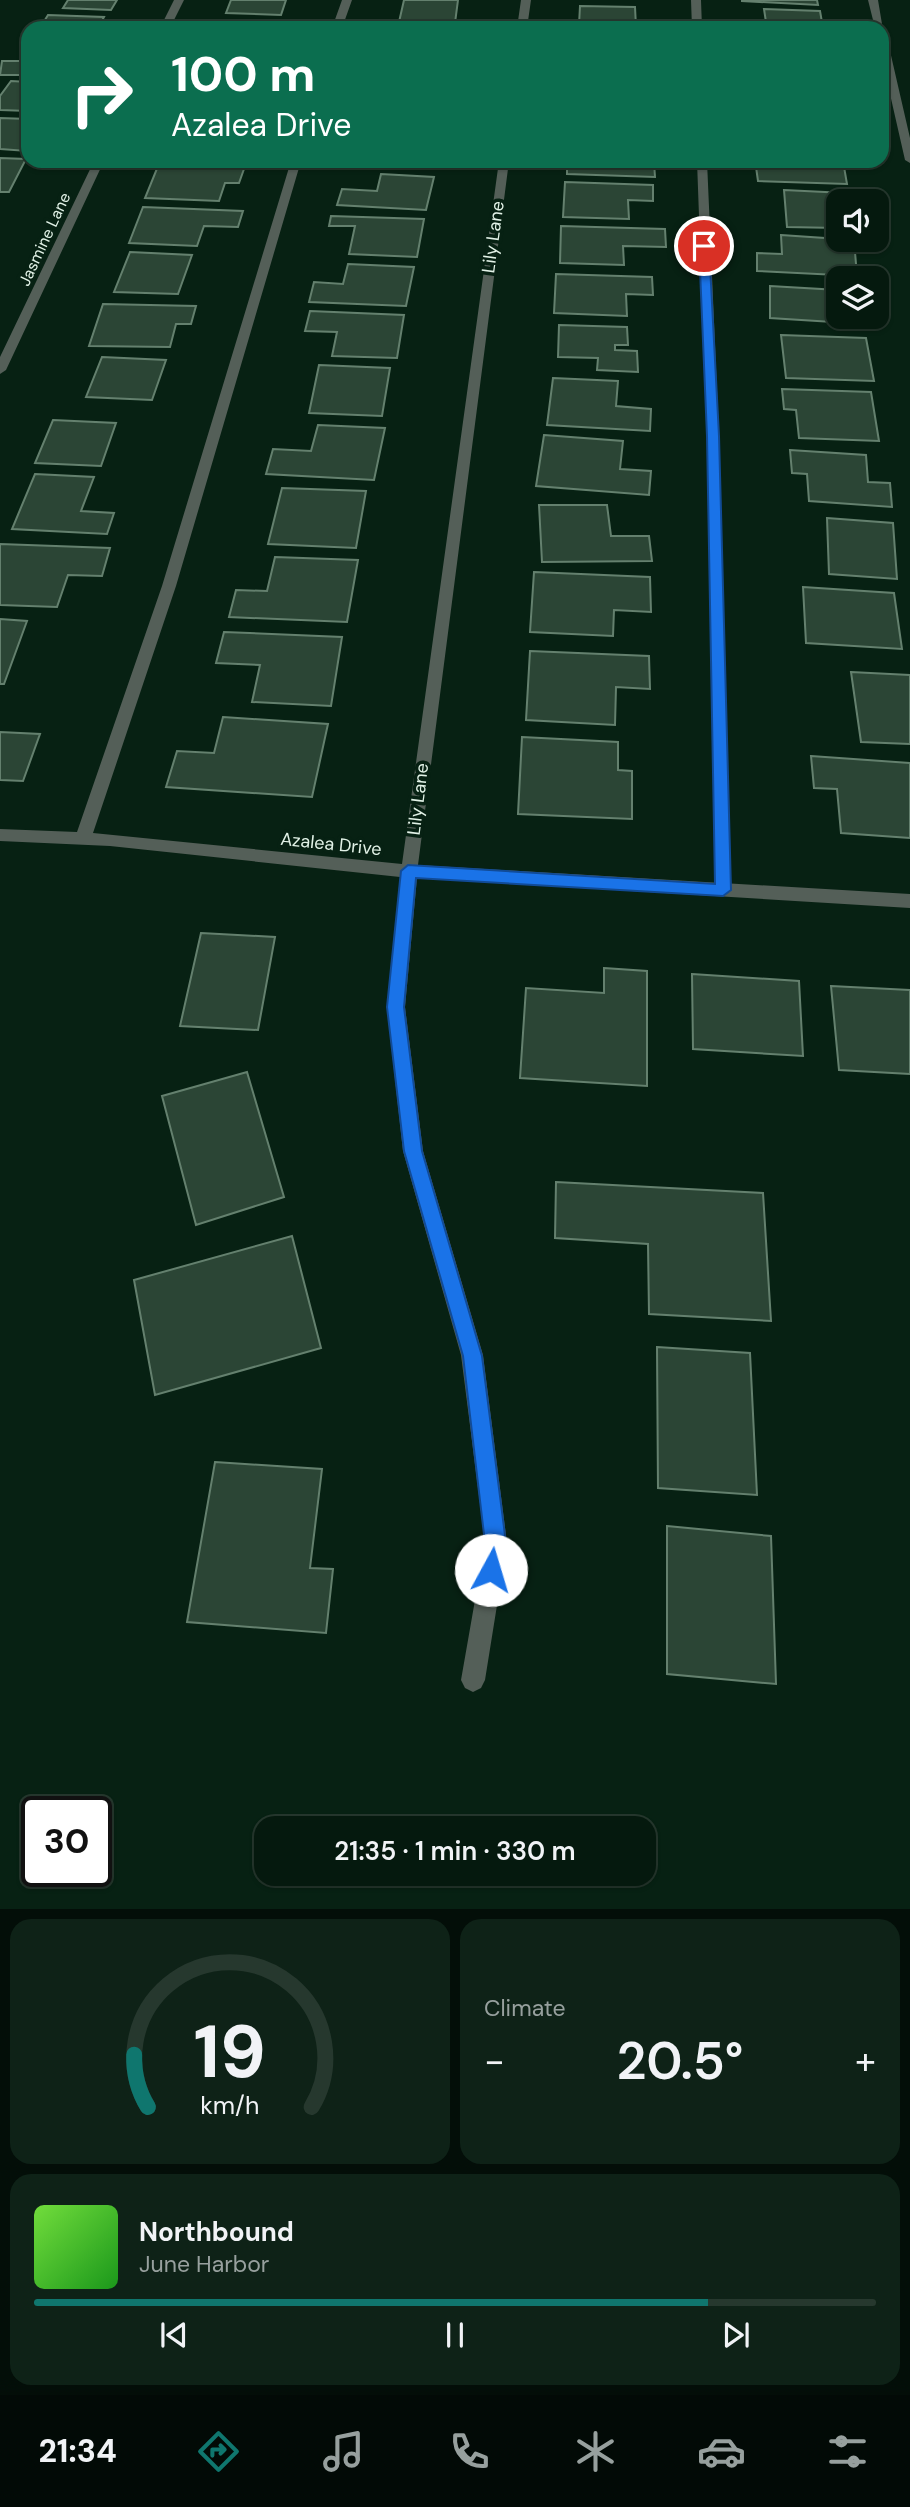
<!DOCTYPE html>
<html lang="en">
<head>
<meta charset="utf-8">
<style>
  :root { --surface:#05190e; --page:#0e2217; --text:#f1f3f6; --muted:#97a09e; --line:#26382e; --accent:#0f766e }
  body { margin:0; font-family:"DM Sans",sans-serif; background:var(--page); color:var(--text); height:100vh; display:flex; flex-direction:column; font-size:26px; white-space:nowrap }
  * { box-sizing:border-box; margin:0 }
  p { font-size:23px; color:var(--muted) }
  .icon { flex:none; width:38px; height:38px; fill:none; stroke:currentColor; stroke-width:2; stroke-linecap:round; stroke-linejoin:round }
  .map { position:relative; height:1909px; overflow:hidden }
  .sheet { display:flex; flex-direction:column; gap:10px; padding:10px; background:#030e08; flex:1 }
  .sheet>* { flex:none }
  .guide { position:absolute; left:21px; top:21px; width:868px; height:147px; border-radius:21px; box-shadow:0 2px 5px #0004,0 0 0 2px var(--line); background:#0b6e4f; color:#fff; overflow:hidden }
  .tools { position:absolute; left:826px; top:189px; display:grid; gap:14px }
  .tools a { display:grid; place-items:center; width:63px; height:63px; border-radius:14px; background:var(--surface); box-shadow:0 2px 5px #0004,0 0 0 2px var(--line); font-size:35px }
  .speed { position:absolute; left:21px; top:1796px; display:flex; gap:14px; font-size:35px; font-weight:700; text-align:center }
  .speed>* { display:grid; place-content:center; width:91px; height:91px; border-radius:50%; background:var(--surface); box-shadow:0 2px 5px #0004,0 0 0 2px var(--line); line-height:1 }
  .speed .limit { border:4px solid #111; border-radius:10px; background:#fff; color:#111 }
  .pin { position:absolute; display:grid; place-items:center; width:60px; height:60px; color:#fff; margin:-30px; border:4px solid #fff; border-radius:50%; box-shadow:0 2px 7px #0007 }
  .me { position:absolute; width:77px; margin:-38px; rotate:6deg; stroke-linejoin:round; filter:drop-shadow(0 0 5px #0008) }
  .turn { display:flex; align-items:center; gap:24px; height:147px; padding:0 35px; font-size:32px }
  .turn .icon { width:91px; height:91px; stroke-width:2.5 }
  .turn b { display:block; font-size:49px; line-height:60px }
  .big { font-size:52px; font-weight:600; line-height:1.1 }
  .sheet .card { flex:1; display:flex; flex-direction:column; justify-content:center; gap:10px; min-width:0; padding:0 24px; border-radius:21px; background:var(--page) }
  .sheet .dial { align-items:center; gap:0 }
  .dial svg { height:182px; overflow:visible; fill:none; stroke:var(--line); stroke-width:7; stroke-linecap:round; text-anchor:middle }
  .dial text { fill:var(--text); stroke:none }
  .song { display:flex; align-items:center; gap:21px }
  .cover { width:84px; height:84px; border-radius:10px; background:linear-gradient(135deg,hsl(100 70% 55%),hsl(120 70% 35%)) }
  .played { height:7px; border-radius:4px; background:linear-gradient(90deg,var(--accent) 80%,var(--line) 80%) }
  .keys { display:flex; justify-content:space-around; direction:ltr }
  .heat { display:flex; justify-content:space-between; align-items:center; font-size:38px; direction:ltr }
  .sheet .tiles { flex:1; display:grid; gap:10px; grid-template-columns:1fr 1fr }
  .card:last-child { grid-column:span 2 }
  .trip { position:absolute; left:254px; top:1816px; width:402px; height:70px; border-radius:21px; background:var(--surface); box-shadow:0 2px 5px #0004,0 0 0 2px var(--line); font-weight:600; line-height:70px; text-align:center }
  .tab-bar { display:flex; height:112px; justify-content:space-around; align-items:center; background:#020a06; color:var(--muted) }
  .tab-bar .icon { width:49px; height:49px }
  .tab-bar .on { color:var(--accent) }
  .tab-bar b { font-size:32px; color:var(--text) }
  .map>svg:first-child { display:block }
  .building { fill:#2b4535; stroke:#64806e; stroke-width:2 }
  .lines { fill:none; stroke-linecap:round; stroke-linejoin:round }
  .service { fill:#545f58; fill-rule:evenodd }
  .minor { fill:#545f58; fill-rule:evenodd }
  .route { fill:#1a73e8; stroke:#114b97; stroke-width:2 }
  .labels { text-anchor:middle; stroke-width:7; stroke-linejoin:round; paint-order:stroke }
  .far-street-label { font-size:16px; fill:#e2f2e7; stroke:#072113 }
  .street-label { font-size:18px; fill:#e2f2e7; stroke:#072113 }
</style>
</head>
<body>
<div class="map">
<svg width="910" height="1909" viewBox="0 0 910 1909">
  <rect width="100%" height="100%" fill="#072113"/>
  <path class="building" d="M68,0H117L111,10L63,8Z
    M231,0H286L281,15L226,13Z
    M404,0H458L455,23L399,22Z
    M742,0H817L818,5L742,1Z
    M580,6L635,7L636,27L579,25Z
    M764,9L820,11L823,28H745V22H766Z
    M48,15L104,17L98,28H40Z
    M220,22L297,24L295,28H218Z
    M28,58V75H0L2,61H27Z
    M11,81L28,82V111L0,110V96Z
    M0,118L28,119L27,151L0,149Z
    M0,158L26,159L9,192H0Z
    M370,161H432L431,168L369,166Z
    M567,161L654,162L655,177L567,174Z
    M779,161H843L847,184L758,181L756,167L780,168Z
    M158,166L244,169L239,183H225L219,201L145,198Z
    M381,174L434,177L426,210L337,205L342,189L377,191Z
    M565,182L653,185V201L628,200L629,219L563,217Z
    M784,190L845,193L846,201H838V228L787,227Z
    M143,207L243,211L238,227L204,226L197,246L129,243Z
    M331,216L424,219L417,257L349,254L355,226H329Z
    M561,226L665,229L666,247L623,246L624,265L560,263Z
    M781,235L854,240L857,276L757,271V253L782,254Z
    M130,252L192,255L178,294L114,292Z
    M348,264L414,267L406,306L309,302L314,282L343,284Z
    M556,274L652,277L653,295L626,294L627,316L554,313Z
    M770,286L838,290V317H864V324L770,318Z
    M103,304L196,306L191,324H176L170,347L89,346Z
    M310,311L404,315L397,358L332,356L337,332L305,331Z
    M559,325L627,327L628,345H615V350L637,351L638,372L597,370L598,358L558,357Z
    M781,335L866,338L874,381L786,378Z
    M102,357L166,360L152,400L86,397Z
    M319,365L390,368L382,416L309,413Z
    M553,378L618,381L616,406L651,409L650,431L547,425Z
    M782,389L871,392L879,441L799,438L796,410L784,409Z
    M53,420L116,423L101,466L35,463Z
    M318,425L385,428L374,480L266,474L273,449L311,451Z
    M544,435L623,441L620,469L651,471L649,495L536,486Z
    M790,450L866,455L868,482L890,483L892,507L809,501L807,474L792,473Z
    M35,474L94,477L81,511L114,513L107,534L12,529Z
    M282,488L366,491L356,548L268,544Z
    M539,505H607L611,536H649L652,561L542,562Z
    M827,518L893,523L897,579L829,574Z
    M0,544L110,548L102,576L68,575L57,607L0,605Z
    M275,557L358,560L347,622L229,617L236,590L267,591Z
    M534,572L650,577L651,612L614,610L613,636L530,632Z
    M803,587L894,593L902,649L806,643Z
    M0,619L27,621L4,684H0Z
    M224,632L342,637L331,706L252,702L260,665L216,663Z
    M530,651L649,656L650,689L616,687L615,725L526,720Z
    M851,672L910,675V744L861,742Z
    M223,717L328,724L312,797L166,787L177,751L214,753Z
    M0,732L40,734L23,781L0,780Z
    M522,737L618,742V770L632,771V819L518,814Z
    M811,756L910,763V838L841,833L837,789L814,788Z
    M201,933L275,937L258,1030L180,1026Z
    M604,968L647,971V1086L520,1078L526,988L604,993Z
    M692,974L799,981L803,1056L693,1049Z
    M831,986L910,990V1074L839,1070Z
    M247,1072L284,1197L196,1225L162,1096Z
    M556,1182L763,1193L771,1321L649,1314L648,1244L555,1238Z
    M292,1236L321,1348L155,1395L134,1280Z
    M657,1347L750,1353L757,1495L658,1488Z
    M215,1462L322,1469L310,1568L333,1569L326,1633L187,1622Z
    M667,1526L771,1536L776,1684L667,1674Z"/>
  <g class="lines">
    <path class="service" d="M691,0H701L702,28H692Z
      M697,161H707L719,436L731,890L729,895H717L715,890L707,436Z"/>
    <path class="minor" d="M174,0H184L170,28H160Z
      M342,0H352L342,28H332Z
      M521,0H531L527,28H517Z
      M868,0H878L883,30L875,28Z
      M882,35L887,38L910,138V163L905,160L882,59Z
      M94,161H104L6,370L0,374V357Z
      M291,161H301L176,586L93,833L402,864L499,161H509L418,865L910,894V908L417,878L405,1007L423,1151L483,1355L507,1543L485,1680L481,1688L473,1692L465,1688L461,1680L485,1543L461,1355L403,1151L387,1007L400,877L110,846L0,841V829L77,832L162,586Z"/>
  </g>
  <path class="route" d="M704,243L709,246L719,436L731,890L723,896L416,878L404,1007L422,1151L482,1356L506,1543L499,1578L491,1581L484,1578L481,1570L485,1543L463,1356L404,1151L387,1007L401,871L408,865L715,884L707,436L699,246Z"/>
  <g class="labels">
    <g class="far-street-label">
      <text transform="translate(44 239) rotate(-65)" y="6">Jasmine Lane</text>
    </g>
    <g class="street-label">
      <text transform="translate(493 237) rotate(-82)" y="6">Lily Lane</text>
      <text transform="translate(418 799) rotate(-83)" y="6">Lily Lane</text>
      <text transform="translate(331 844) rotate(6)" y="6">Azalea Drive</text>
    </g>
  </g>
</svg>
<div class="tools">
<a><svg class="icon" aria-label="sound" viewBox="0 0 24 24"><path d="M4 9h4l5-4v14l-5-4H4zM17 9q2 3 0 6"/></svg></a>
<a><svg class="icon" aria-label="layers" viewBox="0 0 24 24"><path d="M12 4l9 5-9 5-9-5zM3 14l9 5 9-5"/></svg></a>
</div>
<div class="speed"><div class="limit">30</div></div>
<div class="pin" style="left:704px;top:246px;background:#d93025"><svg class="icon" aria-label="arrive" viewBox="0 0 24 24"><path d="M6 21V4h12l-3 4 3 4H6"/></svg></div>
<svg class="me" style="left:491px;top:1570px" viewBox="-20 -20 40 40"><circle r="19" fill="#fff"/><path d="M0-13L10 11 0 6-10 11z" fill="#1a73e8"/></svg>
<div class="trip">21:35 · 1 min · 330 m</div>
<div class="guide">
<div class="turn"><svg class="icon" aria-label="right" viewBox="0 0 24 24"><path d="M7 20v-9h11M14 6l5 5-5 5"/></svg><div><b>100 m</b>Azalea Drive</div></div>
</div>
</div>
<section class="sheet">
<div class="tiles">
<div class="card dial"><svg viewBox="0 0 100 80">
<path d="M14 69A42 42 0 1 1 86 69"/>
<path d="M14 69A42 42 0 0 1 8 46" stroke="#0f766e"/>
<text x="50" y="56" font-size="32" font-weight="700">19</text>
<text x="50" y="72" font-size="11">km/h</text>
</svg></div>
<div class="card"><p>Climate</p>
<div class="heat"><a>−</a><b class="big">20.5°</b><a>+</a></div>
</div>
<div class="card">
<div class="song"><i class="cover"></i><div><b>Northbound</b><p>June Harbor</p></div></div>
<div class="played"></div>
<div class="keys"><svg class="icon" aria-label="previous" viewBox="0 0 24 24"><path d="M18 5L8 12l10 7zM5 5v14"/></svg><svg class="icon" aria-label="pause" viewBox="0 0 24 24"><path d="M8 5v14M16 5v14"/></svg><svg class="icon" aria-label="next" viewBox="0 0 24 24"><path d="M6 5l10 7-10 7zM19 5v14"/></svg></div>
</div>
</div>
</section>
<nav class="tab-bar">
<b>21:34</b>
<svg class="icon on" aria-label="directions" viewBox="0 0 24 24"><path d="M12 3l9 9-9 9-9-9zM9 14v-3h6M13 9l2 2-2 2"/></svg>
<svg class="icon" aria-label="music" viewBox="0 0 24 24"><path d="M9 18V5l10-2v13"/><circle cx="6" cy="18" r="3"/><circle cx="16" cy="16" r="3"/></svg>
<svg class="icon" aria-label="phone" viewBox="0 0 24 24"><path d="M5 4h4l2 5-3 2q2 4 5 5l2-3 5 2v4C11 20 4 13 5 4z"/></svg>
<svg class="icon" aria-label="climate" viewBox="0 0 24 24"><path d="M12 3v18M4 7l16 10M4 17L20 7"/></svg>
<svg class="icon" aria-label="car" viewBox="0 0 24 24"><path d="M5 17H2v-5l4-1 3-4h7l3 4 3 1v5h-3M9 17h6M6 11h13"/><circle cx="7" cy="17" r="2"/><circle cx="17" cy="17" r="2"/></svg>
<svg class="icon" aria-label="filters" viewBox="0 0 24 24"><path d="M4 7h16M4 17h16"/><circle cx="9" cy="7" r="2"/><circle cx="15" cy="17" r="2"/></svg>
</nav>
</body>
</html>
